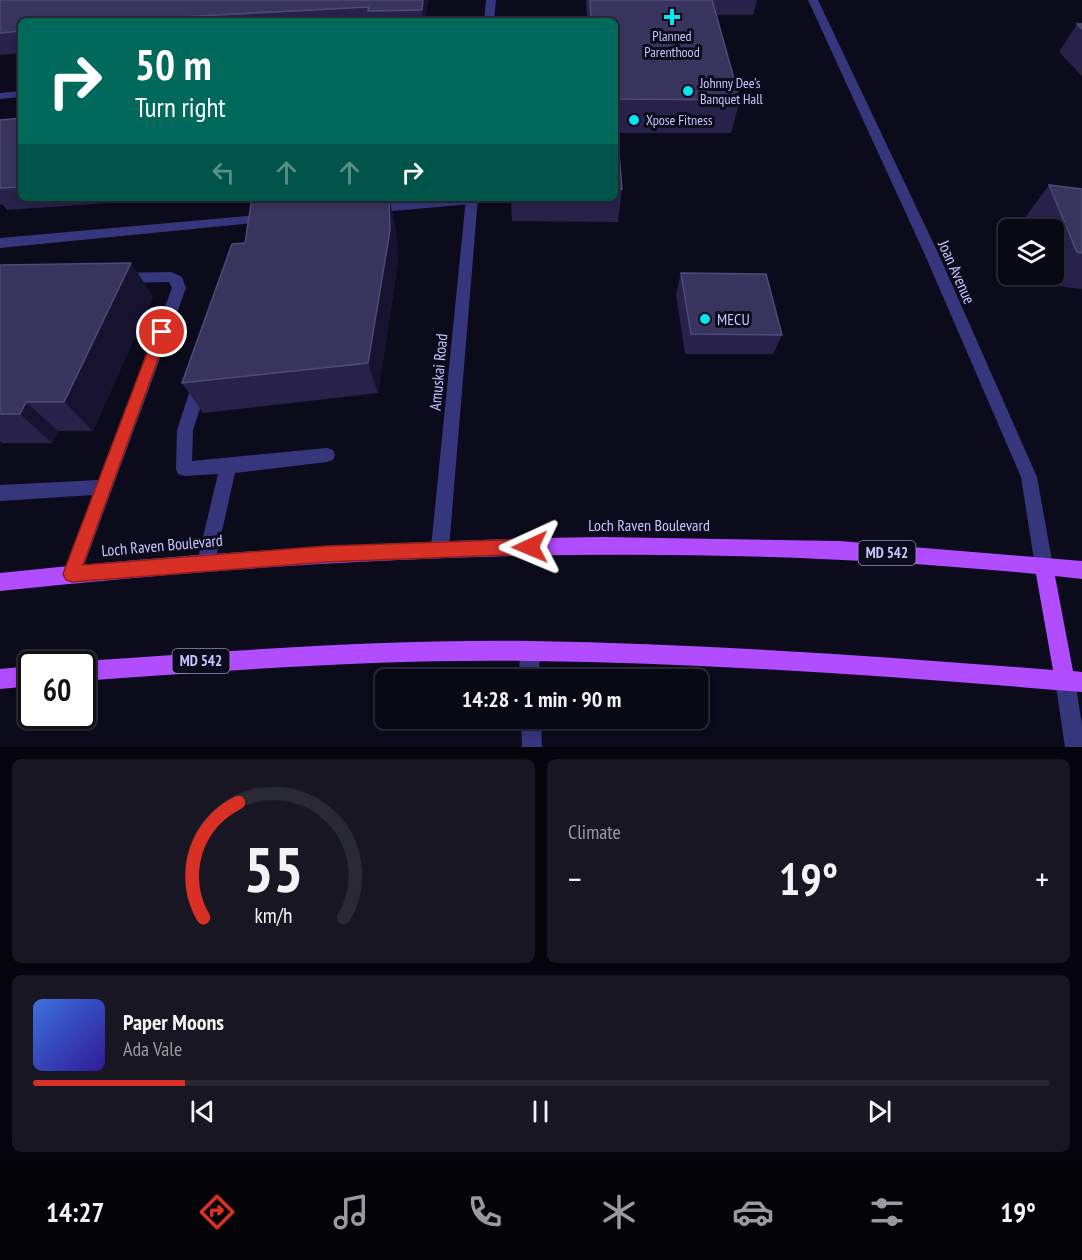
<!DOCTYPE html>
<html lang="en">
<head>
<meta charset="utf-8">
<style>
  :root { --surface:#090815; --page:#171622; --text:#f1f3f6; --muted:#999aa0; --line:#292934; --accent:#d93025 }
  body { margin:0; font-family:"PT Sans Narrow",sans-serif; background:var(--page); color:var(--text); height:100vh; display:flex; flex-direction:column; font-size:22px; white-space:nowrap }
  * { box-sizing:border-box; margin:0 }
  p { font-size:20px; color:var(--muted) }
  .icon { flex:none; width:33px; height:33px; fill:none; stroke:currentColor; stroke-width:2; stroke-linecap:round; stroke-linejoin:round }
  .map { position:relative; height:747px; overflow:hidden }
  .details { display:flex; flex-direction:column; gap:12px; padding:12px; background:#05040c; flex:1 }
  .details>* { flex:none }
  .hud { position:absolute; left:18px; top:18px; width:600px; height:183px; border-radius:9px; box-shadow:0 3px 9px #0003,0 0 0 2px var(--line); background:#00695c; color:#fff; overflow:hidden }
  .buttons { position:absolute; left:998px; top:219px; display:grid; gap:12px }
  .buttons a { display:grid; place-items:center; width:66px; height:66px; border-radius:9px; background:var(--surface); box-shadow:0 3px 9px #0003,0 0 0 2px var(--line); font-size:30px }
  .speed { position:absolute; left:18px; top:651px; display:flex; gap:12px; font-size:30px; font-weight:700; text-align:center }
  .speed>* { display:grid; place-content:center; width:78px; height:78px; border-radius:50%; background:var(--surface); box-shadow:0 3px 9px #0003,0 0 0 2px var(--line); line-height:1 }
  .speed .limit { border:3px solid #111; border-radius:9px; background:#fff; color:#111 }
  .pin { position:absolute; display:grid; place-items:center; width:51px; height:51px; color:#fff; margin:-26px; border:3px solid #fff; border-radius:50%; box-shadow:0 2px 6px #0007 }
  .me { position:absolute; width:66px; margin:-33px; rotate:269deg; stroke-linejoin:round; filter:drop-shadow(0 0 4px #0008) }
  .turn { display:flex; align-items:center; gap:21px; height:126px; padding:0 18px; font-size:27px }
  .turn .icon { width:78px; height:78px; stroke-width:2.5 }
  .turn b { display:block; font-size:42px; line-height:51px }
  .lanes { display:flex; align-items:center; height:57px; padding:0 18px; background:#0003; justify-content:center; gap:30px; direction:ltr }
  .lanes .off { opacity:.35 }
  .big { font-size:45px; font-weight:700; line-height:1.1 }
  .details .card { flex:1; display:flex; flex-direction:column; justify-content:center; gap:9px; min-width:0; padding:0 21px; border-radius:9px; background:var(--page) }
  .details .dial { align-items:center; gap:0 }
  .dial svg { height:156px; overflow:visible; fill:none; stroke:var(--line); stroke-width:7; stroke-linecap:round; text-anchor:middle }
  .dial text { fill:var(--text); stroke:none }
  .song { display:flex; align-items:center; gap:18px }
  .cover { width:72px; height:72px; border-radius:9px; background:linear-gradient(135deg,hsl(220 70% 55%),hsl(250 70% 35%)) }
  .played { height:6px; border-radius:3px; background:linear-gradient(90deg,var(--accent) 15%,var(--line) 15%) }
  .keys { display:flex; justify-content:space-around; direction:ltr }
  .heat { display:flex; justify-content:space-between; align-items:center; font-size:33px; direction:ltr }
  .details .tiles { flex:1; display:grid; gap:12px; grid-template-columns:1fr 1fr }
  .card:last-child { grid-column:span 2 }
  .trip { position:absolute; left:375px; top:669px; width:333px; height:60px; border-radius:9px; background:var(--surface); box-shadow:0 3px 9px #0003,0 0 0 2px var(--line); font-weight:700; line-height:60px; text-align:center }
  .menu { display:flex; height:96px; justify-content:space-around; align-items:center; background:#040308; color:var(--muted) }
  .menu .icon { width:42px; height:42px }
  .menu .on { color:var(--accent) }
  .menu b { font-size:27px; color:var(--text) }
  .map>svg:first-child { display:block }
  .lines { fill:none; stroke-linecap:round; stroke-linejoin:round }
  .service { fill:#35367c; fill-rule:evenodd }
  .minor { fill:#35367c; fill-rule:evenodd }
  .primary { fill:#b14cff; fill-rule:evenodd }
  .wall { fill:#28224b }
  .shaded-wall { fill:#161230 }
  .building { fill:#39345e; stroke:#504a77; stroke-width:1.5 }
  .route { fill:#d93025; stroke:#8d1f18; stroke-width:1.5 }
  .poi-dot { fill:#00e7f0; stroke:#0c0b1c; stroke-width:2 }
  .labels { text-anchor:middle; stroke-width:6; stroke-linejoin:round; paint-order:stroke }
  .far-poi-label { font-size:14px; fill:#c8c5ff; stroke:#0c0b1c; text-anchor:start }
  .shield { fill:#0c0b1c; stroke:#908dbb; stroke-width:1.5 }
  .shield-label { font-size:15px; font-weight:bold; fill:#c8c5ff }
  .street-label { font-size:16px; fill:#c8c5ff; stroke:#0c0b1c }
  .poi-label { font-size:16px; fill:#c8c5ff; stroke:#0c0b1c; text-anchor:start }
</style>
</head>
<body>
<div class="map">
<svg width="1082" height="747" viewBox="0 0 1082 747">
  <rect width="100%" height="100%" fill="#0c0b1c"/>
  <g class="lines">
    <path class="service" d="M448,198H477L478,200L472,204L370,213L364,209L370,205Z
      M269,214L275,218L273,221L0,248V238Z
      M171,272L182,277L186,288L81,574L78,580L72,583L66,580L63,574L93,495L0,501V485L99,480L172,288L169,282L122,283L115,278L122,273Z
      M200,378L205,380L208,384L193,430L192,461L327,448L333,450L335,455L333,460L327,462L235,473L215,562L212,568L206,571L200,568L197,562L218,474L184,476L178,474L176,469L177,430L192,384L195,380Z
      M529,641L536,644L539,651L540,680H520L519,651L522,644Z
      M521,718H541L542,747H522Z"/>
    <path class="minor" d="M486,0H496L494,21H484Z
      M808,0H818L939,255L1037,477L1053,566L1050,572L1044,575L1038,572L1035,566L1021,477L925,255Z
      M21,91V97L0,99V93Z
      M466,198H478L449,548L446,554L440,556L434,554L431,548Z
      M1065,670L1072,673L1075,680L1082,725V747H1065L1055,680L1058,673Z"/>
    <path class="primary" d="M603,537L840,541L1082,561V579L1055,576L1073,671L1082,672V692C898,677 714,663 530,661C380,659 232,670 82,681V664H75L82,661C232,651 381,639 531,641C705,644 880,656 1053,670L1036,574C690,540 346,554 0,591V573C201,552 401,540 603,537Z
      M32,666V686L0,689V669Z"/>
  </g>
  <path class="wall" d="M0,0H428L425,21H21V53L0,55Z
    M586,0H757L753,15H716L740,100L731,133H617L622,189L618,222L512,221L511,198H615V21H587Z
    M1077,24H1082V76L1059,52Z
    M21,118V198H179L7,210L3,205H0V120Z
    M1049,185L1082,189V289L1049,285L1045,274H1053V230H1028L1024,219Z
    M252,198H390V201L396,231L398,263L378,393L203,413L182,383L245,243Z
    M0,265L153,296L93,431H58L52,443H2L0,441Z
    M681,273L782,335L773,354H685L676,294Z"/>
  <path class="shaded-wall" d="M423,0H428L425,21H423L422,10Z
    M389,198L396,231L398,263L378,393L368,363Z
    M131,263L153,296L93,431L64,402Z
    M26,402L58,431L52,443L20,414Z"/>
  <path class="building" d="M0,0H423L422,10L368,11L369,7L103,21H21V31L0,33Z
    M590,0H712L740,100L615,99V21H591Z
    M1077,24H1082V29Z
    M615,105L622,189H615Z
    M21,118V187L0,188V120Z
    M1049,185L1082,189V253L1077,252Z
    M252,198H379V199L389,198L390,230L368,363L182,383L232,244L245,243Z
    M131,263L64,402H26L20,414H0V265Z
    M681,273L766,274L782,335L691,334Z"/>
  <path class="route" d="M162,327L168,332L83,565L326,546L530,539L535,541L538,547L535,552L530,554L326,562L72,582L66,580L63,574L155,332Z"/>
  <g class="poi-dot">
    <path d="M669 8h6v6h6v6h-6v6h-6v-6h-6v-6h6z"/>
    <circle cx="688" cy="91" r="6"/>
    <circle cx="634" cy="120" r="6"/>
    <circle cx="705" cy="319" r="6"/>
  </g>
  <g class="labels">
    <g class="far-poi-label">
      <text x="672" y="41" text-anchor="middle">Planned<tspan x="672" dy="16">Parenthood</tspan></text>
      <text x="700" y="88">Johnny Dee’s<tspan x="700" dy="16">Banquet Hall</tspan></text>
      <text x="646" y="125">Xpose Fitness</text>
    </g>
    <g class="shield">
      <rect x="858.5" y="541" width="57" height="24" rx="4.5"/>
      <rect x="172.5" y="649" width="57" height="24" rx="4.5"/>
    </g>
    <g class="shield-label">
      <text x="887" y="558">MD 542</text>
      <text x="201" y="666">MD 542</text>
    </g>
    <g class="street-label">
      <text transform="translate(957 272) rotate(66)" y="6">Joan Avenue</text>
      <text transform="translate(438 372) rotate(-85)" y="6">Amuskai Road</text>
      <text x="649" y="531">Loch Raven Boulevard</text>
      <text transform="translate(162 545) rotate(-5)" y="6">Loch Raven Boulevard</text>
    </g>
    <g class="poi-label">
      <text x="717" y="325">MECU</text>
    </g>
  </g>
</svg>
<div class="buttons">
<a><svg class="icon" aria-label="layers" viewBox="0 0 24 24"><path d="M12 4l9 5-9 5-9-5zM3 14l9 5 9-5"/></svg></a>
</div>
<div class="speed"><div class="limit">60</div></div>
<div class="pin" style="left:162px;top:332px;background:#d93025"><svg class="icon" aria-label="arrive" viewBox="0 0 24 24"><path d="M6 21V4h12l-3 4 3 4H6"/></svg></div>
<svg class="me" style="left:530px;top:547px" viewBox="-20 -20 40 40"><path d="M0-17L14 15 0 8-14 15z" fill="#d93025" stroke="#fff" stroke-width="4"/></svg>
<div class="trip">14:28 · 1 min · 90 m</div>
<div class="hud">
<div class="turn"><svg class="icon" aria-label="right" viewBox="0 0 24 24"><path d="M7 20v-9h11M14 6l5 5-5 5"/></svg><div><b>50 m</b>Turn right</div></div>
<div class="lanes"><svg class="icon off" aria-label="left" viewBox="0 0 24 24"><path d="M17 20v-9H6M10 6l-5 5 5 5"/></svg><svg class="icon off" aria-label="ahead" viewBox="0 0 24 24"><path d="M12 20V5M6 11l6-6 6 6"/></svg><svg class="icon off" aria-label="ahead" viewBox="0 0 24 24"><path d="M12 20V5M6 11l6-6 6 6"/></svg><svg class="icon" aria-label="right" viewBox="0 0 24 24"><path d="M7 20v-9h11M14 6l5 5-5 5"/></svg></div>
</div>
</div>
<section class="details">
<div class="tiles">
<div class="card dial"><svg viewBox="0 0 100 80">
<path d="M14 69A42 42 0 1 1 86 69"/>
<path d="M14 69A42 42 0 0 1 32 10" stroke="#d93025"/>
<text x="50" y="56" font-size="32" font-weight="700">55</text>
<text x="50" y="72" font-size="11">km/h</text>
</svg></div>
<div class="card"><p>Climate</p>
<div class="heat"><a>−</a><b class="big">19°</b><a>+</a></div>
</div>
<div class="card">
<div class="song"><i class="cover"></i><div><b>Paper Moons</b><p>Ada Vale</p></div></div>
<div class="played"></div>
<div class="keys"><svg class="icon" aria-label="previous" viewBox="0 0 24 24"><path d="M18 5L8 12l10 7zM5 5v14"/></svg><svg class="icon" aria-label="pause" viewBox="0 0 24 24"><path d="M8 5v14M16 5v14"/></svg><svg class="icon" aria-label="next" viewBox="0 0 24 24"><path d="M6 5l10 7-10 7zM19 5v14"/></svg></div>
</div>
</div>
</section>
<nav class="menu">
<b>14:27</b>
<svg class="icon on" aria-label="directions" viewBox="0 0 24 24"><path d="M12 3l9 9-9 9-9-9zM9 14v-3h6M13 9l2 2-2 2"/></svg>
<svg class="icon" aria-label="music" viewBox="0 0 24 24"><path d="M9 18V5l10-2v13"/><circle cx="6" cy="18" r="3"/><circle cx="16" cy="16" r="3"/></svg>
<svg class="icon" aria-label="phone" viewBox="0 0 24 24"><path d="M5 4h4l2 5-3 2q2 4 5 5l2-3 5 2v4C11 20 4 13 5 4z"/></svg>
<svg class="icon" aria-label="climate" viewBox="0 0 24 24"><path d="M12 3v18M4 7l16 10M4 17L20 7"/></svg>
<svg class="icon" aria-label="car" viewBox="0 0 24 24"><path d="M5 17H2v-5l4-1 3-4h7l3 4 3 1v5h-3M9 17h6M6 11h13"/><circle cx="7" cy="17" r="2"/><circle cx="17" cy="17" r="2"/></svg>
<svg class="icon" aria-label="filters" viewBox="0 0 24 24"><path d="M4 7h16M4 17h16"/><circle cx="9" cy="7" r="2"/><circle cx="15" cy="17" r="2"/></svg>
<b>19°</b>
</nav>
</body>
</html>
